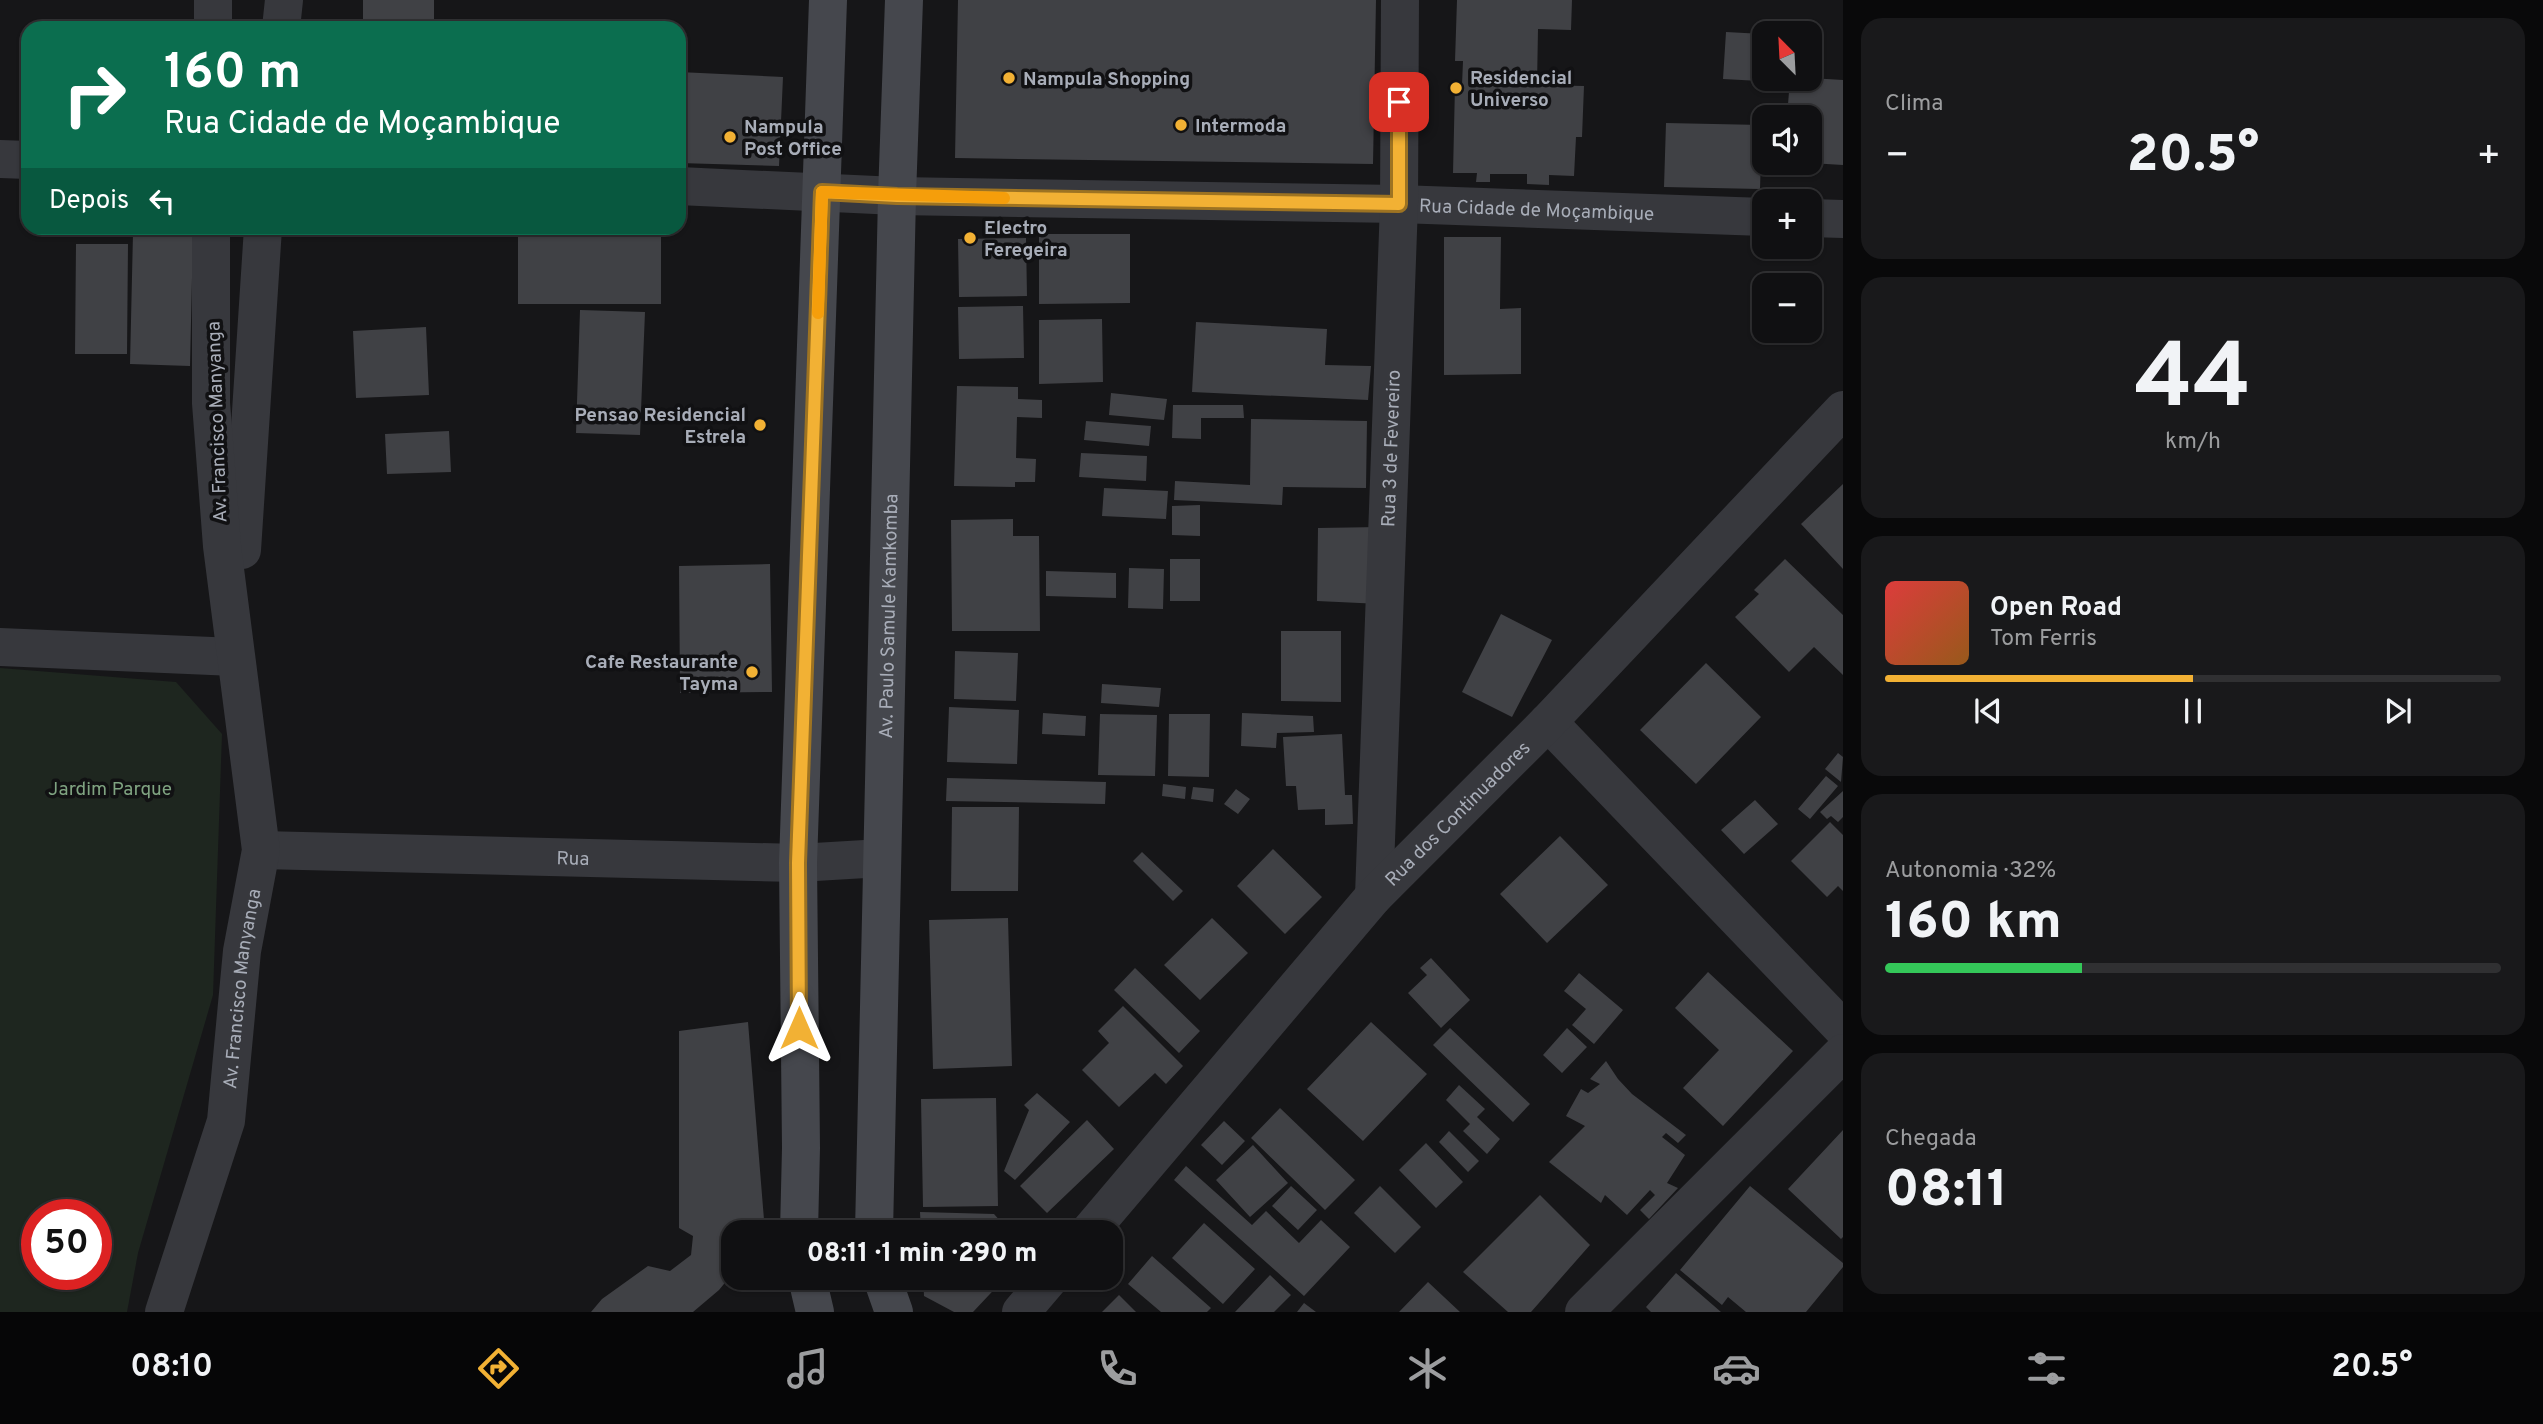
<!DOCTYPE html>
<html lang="pt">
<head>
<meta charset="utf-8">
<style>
  :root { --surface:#101012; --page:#19191b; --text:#f1f3f6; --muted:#9c9d9f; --line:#303032; --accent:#f2b134 }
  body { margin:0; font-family:Overpass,sans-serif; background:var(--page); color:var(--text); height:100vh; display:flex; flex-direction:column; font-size:26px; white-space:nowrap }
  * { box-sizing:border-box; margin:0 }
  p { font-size:23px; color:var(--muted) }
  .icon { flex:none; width:38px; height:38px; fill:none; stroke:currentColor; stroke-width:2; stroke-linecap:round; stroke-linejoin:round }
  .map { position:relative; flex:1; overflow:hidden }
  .details { display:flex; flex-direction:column; gap:18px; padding:18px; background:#09090a; width:700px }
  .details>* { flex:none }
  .banner { position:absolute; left:21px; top:21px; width:665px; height:214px; border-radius:21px; box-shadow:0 2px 5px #0004,0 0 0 2px var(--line); background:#0b6e4f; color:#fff; overflow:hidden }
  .needle { width:46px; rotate:336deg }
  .tools { position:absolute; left:1752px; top:21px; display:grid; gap:14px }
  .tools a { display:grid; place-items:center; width:70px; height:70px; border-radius:14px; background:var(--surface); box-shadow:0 2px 5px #0004,0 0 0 2px var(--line); font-size:35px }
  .speed { position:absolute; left:21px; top:1199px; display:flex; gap:14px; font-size:35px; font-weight:700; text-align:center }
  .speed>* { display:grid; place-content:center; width:91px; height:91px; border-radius:50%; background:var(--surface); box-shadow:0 2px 5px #0004,0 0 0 2px var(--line); line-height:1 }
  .speed .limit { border:10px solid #d22; background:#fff; color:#111 }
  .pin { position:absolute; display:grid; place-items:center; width:60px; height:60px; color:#fff; margin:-30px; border-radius:14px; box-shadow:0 4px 10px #0006 }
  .me { position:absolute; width:77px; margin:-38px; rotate:0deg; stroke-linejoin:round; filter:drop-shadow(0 0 5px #0008) }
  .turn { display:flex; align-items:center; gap:24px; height:147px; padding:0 28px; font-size:32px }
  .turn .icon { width:91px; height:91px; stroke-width:2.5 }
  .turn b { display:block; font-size:49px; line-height:60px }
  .then { display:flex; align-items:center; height:66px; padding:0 28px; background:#0003; gap:14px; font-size:26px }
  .big { font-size:52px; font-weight:800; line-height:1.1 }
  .details .card { flex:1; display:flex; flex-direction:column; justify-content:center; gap:10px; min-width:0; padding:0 24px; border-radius:21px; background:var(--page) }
  .details .dial { align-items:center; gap:0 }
  .dial b { font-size:91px; line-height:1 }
  .song { display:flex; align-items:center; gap:21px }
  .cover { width:84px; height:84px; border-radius:10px; background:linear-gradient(135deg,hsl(0 70% 55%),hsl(30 70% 35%)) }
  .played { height:7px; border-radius:4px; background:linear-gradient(90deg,var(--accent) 50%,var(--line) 50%) }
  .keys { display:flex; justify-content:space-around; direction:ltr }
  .heat { display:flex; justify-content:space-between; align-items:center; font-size:38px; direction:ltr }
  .charge { height:10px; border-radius:5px; background:linear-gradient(90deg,#34c759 32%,var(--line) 0) }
  .trip { position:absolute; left:721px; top:1220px; width:402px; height:70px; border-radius:21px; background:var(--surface); box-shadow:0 2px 5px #0004,0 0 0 2px var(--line); font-weight:800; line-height:70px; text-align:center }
  .tabs { display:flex; height:112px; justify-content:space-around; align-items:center; background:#060607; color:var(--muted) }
  .tabs .icon { width:49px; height:49px }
  .tabs .active { color:var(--accent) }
  .tabs b { font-size:32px; color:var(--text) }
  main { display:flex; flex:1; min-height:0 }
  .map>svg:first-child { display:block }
  .green { fill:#1e261f; fill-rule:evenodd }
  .building { fill:#404145 }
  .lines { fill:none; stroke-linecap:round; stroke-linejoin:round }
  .minor { stroke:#37383d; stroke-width:38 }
  .tertiary { stroke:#37383d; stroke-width:38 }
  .secondary { stroke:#45474d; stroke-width:38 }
  .route-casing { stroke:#9d7322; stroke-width:18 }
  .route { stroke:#f2b134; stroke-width:12 }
  .slow { stroke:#f59e0b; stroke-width:12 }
  .poi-dot { fill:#f2b134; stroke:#111113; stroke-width:2.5 }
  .labels { text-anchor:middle; stroke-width:7; stroke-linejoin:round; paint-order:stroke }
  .poi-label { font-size:19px; font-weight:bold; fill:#a8adb8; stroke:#111113; text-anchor:start }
  .street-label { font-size:19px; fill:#a8adb8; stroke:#111113 }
  .park-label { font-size:19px; fill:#7fa381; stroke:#111113 }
</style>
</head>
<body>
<main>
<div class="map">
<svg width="1843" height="1312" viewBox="0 0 1843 1312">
  <rect width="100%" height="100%" fill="#161618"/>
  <path class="green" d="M0,668L176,682L222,734L213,995L138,1253L127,1312H0ZM37,1214H96V1274H37Z"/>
  <path class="building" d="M363,0H434V28H363Z
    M958,0H1376L1373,164L955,158Z
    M1457,0H1572L1571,30L1538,29L1537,85L1584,86L1582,137H1576L1574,176L1549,175V185L1527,184V174H1490V182H1476L1477,173H1453L1455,85H1462L1463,61H1455Z
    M1726,32L1763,34L1760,81L1723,79Z
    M679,72L783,77L779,166L679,163Z
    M1810,78L1843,80V165L1810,163V117H1787L1790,79Z
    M1666,123L1762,125L1760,189L1664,187Z
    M518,228H661V304H518Z
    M133,233L193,234L190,366L130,364Z
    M1039,234H1130V303L1039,304Z
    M1444,237H1501L1500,309L1521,308V374L1444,375Z
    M1026,238L1027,296L959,297L958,239Z
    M76,244H128L127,354H75Z
    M1023,306L1024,358L959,359L958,307Z
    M580,310L645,312L640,435L576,433Z
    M1102,319L1103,382L1039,384V320Z
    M1196,322L1327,329L1325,365L1371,366L1368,400L1192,392Z
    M426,327L429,395L356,398L353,331Z
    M957,386L1018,387V399L1042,400V418L1017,417L1016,458L1036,459L1035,482H1015V487L954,486Z
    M1111,393L1167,399L1164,420L1109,415Z
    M1173,405H1243L1244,418H1201V439L1172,438Z
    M1251,419L1367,421L1366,488L1283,487L1282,505L1174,500L1175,481L1250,485Z
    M1086,421L1151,426L1149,446L1084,440Z
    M449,431L451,472L387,474L385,434Z
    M1081,453L1147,456L1146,481L1079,477Z
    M1843,484V569L1801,524Z
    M1104,488L1168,491L1166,519L1102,516Z
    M1200,505V536L1172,535V506Z
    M1013,519V536H1039L1040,631H952L951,520Z
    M1380,527L1381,604L1317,601L1318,528Z
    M1170,559H1200V601H1170Z
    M1785,559L1843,615V675L1814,647L1789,672L1735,617L1759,594L1754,590Z
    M770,564L772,692L680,693L679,566Z
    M1129,568L1164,569L1163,609L1128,608Z
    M1046,571L1116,573V598L1046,596Z
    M1501,614L1552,640L1512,717L1462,692Z
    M1281,631H1341V702L1281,701Z
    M955,651L1018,653L1016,701L954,699Z
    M1706,663L1761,717L1696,784L1640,730Z
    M1102,684L1161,688L1159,707L1101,703Z
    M949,707L1019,710L1017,764L947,762Z
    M1043,713L1086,716L1085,736L1042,734Z
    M1242,713L1313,716L1314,732L1277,733L1276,748L1241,746Z
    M1100,714L1157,715L1155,776L1098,775Z
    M1169,714H1210L1209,777L1168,776Z
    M1342,734L1345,795H1352L1353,824L1325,825V809L1298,810L1296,786H1286L1283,737Z
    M1838,753L1843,757L1841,782L1825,769Z
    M1826,776L1838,786L1810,819L1798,809Z
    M947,778L1106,782L1105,804L946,801Z
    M1163,784L1186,787L1185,799L1162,796Z
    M1193,787L1214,789L1213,802L1191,799Z
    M1236,789L1250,799L1238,814L1224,804Z
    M1843,791V817L1838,822L1831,816L1827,819L1820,812Z
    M1755,800L1778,824L1744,854L1721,830Z
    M952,807H1019L1018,891H951Z
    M1830,822L1843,835V891L1838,886L1827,897L1791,861Z
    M1560,836L1608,885L1547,943L1500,894Z
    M1273,849L1322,897L1285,934L1237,886Z
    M1142,852L1183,891L1173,901L1133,861Z
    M1008,918L1012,1066L933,1069L929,920Z
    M1212,918L1248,953L1200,1000L1164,965Z
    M1431,958L1470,1000L1441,1028L1408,993L1427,975L1420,968Z
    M1135,968L1200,1031L1179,1053L1114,990Z
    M1708,972L1793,1051L1723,1126L1683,1088L1719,1050L1675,1008Z
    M1579,973L1623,1010L1594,1044L1572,1025L1586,1009L1564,991Z
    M1123,1006L1183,1066L1166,1084L1155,1073L1119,1107L1082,1070L1109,1043L1098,1031Z
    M748,1022L765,1232H733V1273L719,1290L693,1312H591L602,1299L648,1266L670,1271L691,1255L693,1236L679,1228V1031Z
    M1371,1022L1427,1074L1363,1141L1307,1089Z
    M1450,1028L1530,1104L1513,1122L1433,1045Z
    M1567,1028L1587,1047L1562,1073L1543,1055Z
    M1606,1061L1618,1079L1632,1094L1686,1135L1678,1143L1666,1133L1662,1137L1685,1155L1667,1183L1678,1188L1649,1219L1640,1210L1655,1195L1650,1190L1627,1215L1605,1195L1601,1203L1549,1162L1585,1126L1566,1116L1581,1089L1588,1093L1600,1084L1590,1079Z
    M1459,1085L1485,1109L1477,1117L1500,1139L1487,1154L1463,1131L1470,1124L1446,1100Z
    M1037,1093L1070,1122L1015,1180L1004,1171L1029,1110L1024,1105Z
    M996,1098L998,1206L923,1207L921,1099Z
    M1280,1108L1355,1180L1325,1210L1251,1138Z
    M1087,1120L1114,1149L1047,1213L1020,1186Z
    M1224,1121L1245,1141L1222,1165L1201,1145Z
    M1843,1130V1237L1841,1239L1788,1189Z
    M1449,1131L1479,1161L1468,1172L1439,1142Z
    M1426,1143L1463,1182L1436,1208L1399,1170Z
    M1253,1145L1288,1183L1250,1217L1216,1180Z
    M1186,1166L1252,1225L1266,1211L1299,1243L1321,1220L1350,1247L1304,1296L1174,1180Z
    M1291,1186L1317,1210L1298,1230L1272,1206Z
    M1380,1186L1421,1227L1395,1253L1354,1213Z
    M1750,1186L1843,1263V1267L1806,1312H1746L1728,1297L1722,1305L1680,1270Z
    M1540,1195L1590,1245L1531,1312H1508L1463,1272Z
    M920,1212L994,1214L1010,1232H921Z
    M1204,1223L1255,1269L1223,1304L1172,1258Z
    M1152,1256L1211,1308L1207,1312H1161L1128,1284Z
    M1676,1273L1721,1312H1651L1646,1307Z
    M1270,1275L1291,1295L1274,1312H1235Z
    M923,1278H1005L973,1312H954L924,1296Z
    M1428,1282L1460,1312H1399Z
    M1119,1295L1136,1312H1102Z
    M1304,1303L1316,1312H1297Z"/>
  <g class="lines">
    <g class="minor">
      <path d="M213,28V0"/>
      <path d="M281,28L284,0"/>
      <path d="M0,159L28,160"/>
      <path id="s1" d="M679,186L897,196L1399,204L1764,217"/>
      <path d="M1810,218L1843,219"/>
      <path d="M242,550L263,228"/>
      <path d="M0,647L235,657"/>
      <path d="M1548,722L1843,1029"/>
      <path id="s2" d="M261,850L798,863L882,858"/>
      <path id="s3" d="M1374,896L1399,204L1400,0"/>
      <path id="s4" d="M164,1312L226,1121L242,951L261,850L222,546L211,403V228"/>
      <path d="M1584,1312L1843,1053"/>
    </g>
    <g class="tertiary">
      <path id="s5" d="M1089,1232L1374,896L1548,722L1843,410"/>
      <path d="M1021,1312L1050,1278"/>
    </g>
    <g class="secondary">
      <path d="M799,1232L801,1148L798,863L828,0"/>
      <path id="s6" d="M874,1232L897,196L904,0"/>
      <path d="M807,1278L815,1312"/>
      <path d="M882,1278L894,1312"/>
    </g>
  </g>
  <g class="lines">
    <g class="route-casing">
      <path id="route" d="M799,1028L798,863L822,192L897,196L1399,204V102"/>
    </g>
    <use href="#route" class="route"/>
    <path class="slow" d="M818,313L822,192L1004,198"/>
  </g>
  <g class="poi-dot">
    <circle cx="1009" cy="78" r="7"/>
    <circle cx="1456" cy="88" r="7"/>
    <circle cx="1181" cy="125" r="7"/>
    <circle cx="730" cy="137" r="7"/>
    <circle cx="970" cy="238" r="7"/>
    <circle cx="760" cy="425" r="7"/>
    <circle cx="752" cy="672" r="7"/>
  </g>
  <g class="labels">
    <g class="poi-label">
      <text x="1470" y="84">Residencial<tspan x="1470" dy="22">Universo</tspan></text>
      <text x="1023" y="85">Nampula Shopping</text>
      <text x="1195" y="132">Intermoda</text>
      <text x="744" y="133">Nampula<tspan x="744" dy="22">Post Office</tspan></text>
      <text x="984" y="234">Electro<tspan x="984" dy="22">Feregeira</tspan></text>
      <text x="746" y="421" text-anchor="end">Pensao Residencial<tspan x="746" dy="22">Estrela</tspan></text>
      <text x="738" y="668" text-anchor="end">Cafe Restaurante<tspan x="738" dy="22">Tayma</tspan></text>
    </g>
    <g class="street-label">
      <text dy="7" stroke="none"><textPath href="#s1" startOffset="858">Rua Cidade de Moçambique</textPath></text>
      <text transform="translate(216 422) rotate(-92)" y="7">Av. Francisco Manyanga</text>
      <text dy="7" stroke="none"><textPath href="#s3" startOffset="448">Rua 3 de Fevereiro</textPath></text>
      <text dy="7" stroke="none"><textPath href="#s6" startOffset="616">Av. Paulo Samule Kamkomba</textPath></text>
      <text dy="7" stroke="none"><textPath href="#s5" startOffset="558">Rua dos Continuadores</textPath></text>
      <text dy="7" stroke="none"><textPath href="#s2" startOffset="312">Rua</textPath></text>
      <text dy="7" stroke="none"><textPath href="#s4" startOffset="334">Av. Francisco Manyanga</textPath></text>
    </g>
    <g class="park-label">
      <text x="110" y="795">Jardim Parque</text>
    </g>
  </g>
</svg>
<div class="tools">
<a><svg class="needle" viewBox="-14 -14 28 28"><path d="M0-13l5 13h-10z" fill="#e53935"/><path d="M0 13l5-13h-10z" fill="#9c9d9f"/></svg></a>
<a><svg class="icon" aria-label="sound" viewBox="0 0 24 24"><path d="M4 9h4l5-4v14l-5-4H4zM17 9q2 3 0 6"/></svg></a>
<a>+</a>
<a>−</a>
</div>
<div class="speed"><div class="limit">50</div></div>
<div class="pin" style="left:1399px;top:102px;background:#d93025"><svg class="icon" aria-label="arrive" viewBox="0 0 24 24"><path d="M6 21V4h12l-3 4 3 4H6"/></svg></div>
<svg class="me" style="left:799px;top:1028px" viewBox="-20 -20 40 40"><path d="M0-17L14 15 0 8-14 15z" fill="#f2b134" stroke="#fff" stroke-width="4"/></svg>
<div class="trip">08:11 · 1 min · 290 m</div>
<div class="banner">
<div class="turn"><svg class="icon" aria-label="right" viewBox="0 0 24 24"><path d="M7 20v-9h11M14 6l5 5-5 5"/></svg><div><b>160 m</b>Rua Cidade de Moçambique</div></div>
<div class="then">Depois<svg class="icon" aria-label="left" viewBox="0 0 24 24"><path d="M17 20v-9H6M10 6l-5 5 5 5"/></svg></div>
</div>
</div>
<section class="details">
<div class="card"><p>Clima</p>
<div class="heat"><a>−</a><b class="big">20.5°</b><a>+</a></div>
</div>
<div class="card dial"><b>44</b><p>km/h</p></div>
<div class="card">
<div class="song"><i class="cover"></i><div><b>Open Road</b><p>Tom Ferris</p></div></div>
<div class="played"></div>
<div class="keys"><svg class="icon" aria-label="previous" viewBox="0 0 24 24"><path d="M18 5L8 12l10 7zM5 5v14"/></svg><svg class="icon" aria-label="pause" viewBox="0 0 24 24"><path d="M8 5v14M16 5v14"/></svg><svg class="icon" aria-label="next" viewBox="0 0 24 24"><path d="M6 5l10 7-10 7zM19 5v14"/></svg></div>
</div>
<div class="card"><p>Autonomia · 32%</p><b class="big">160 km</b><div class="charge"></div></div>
<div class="card"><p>Chegada</p><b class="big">08:11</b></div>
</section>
</main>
<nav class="tabs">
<b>08:10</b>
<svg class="icon active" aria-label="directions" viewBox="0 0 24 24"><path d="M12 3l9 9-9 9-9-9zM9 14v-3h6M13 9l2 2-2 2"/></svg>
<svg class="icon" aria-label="music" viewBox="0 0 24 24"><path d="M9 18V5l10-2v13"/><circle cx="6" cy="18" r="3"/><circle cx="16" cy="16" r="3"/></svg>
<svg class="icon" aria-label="phone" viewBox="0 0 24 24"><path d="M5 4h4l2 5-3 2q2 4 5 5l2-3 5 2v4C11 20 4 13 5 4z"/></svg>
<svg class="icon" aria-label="climate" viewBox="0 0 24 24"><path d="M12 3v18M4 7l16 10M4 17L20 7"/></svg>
<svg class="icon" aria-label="car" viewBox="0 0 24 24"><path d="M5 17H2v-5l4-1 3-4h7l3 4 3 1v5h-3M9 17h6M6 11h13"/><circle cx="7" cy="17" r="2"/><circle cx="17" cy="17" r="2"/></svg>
<svg class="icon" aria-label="filters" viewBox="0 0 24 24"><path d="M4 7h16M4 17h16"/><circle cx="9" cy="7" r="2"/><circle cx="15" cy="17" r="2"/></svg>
<b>20.5°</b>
</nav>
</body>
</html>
